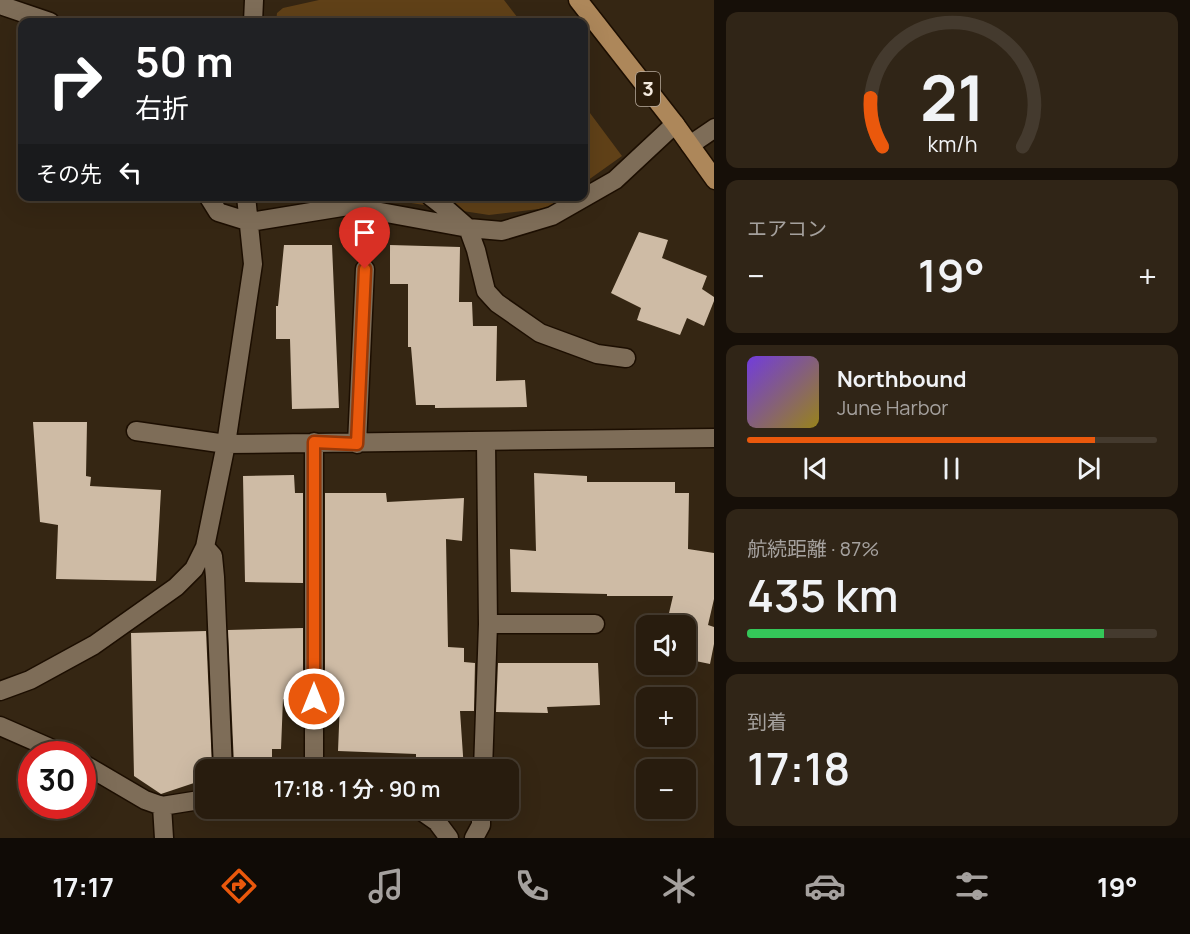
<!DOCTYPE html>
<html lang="ja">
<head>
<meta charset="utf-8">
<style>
  :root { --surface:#281c0e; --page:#302517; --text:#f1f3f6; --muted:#a5a19e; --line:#443a2e; --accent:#ea580c }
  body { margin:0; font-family:Manrope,"Noto Sans JP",sans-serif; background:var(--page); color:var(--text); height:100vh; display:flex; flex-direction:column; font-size:22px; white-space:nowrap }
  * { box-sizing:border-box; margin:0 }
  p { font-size:20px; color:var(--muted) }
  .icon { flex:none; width:33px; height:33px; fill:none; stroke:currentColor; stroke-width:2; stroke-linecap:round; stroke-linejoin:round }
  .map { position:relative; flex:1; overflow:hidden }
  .drawer { display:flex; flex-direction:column; gap:12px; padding:12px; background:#160f08; width:476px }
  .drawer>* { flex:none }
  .top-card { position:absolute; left:18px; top:18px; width:570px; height:183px; border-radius:12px; box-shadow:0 6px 24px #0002,0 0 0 2px var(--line); background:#202124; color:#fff; overflow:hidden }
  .controls { position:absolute; left:636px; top:615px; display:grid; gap:12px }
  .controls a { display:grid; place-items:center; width:60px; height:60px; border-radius:12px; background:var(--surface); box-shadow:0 6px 24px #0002,0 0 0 2px var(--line); font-size:30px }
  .speed { position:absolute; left:18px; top:741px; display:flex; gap:12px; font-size:30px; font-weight:700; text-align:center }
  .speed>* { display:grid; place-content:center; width:78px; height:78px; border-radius:50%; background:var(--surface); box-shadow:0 6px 24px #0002,0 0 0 2px var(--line); line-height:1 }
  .speed .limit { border:9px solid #d22; background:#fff; color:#111 }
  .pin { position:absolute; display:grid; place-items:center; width:51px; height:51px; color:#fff; margin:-62px -26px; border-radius:50% 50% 50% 0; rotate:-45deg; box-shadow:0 0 6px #0007 }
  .pin .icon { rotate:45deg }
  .me { position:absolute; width:66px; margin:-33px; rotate:0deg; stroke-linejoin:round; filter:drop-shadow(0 0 4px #0008) }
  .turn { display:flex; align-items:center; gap:21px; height:126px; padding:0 18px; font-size:27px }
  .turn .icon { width:78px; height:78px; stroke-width:2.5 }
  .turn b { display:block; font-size:42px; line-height:51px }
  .then { display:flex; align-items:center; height:57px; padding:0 18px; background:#0003; gap:12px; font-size:22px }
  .big { font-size:45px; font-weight:600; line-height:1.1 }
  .drawer .card { flex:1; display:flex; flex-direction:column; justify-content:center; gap:9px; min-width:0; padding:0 21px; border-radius:12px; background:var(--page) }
  .drawer .dial { align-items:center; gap:0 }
  .dial svg { height:156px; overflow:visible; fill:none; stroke:var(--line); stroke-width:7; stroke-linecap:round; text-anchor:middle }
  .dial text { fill:var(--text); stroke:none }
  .song { display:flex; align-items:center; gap:18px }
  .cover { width:72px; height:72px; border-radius:9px; background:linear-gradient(135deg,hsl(260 70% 55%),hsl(50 70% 35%)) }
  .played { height:6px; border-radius:3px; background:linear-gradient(90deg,var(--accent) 85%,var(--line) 85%) }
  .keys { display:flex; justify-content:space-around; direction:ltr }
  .heat { display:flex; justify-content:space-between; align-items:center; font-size:33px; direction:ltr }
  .charge { height:9px; border-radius:4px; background:linear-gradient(90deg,#34c759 87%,var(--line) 0) }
  .trip { position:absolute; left:195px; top:759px; width:324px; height:60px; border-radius:12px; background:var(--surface); box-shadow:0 6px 24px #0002,0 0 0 2px var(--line); font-weight:600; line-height:60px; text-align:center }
  .menu { display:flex; height:96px; justify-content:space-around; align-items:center; background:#100b06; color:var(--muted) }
  .menu .icon { width:42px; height:42px }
  .menu .active { color:var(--accent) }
  .menu b { font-size:27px; color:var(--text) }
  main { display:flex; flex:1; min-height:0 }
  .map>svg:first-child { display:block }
  .green { fill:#604118 }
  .building { fill:#cebba5 }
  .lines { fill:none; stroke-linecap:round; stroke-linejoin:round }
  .minor-casing { stroke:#1c0e01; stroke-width:21 }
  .major-casing { stroke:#1c0e01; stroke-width:21 }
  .minor { stroke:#7e6d58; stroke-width:18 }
  .major { stroke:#ad875a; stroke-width:18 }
  .route-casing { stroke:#983908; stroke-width:15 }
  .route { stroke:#ea580c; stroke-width:10 }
  .labels { text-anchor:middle; stroke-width:6; stroke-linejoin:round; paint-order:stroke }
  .shield { fill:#2b1c0a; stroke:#b8ac9e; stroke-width:1.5 }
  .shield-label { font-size:20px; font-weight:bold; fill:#f4eade }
</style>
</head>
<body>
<main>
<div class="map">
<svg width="715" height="838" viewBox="0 0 715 838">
  <rect width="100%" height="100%" fill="#352613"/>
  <path class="green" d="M319,0H504L521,22H276L277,13L283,8Z
    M584,105L622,156L584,183Z
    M372,197H564L547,208L489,215Z"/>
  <path class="building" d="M639,232L668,240L662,258L707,276L702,289L714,297V301L704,326L687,318L680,335L637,320L641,308L611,293Z
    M284,245H332L339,408L292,409L290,339H276V306H278Z
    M390,245L460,247L459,302H472L473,326H497L496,381L525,380L527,407L435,408V405H416L411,347H408V284H390Z
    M33,422H87L86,476L91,477L90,486L161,490L156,581L56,579L58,525L40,522Z
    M534,473L587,476V482H675V493H689L688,549L714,553V599L708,625L714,627V644L710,664L686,659V626H666L673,596H607V594L511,592L510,549L536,551Z
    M294,475L295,493H303V583L245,582L243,476Z
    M325,493H386L387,502L464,498L462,541L446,539L448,647L464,648V662L475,663L474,711H460L464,770H416V754L338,751L340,701L325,700Z
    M303,628V700L283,699L281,749H272V765H234L228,630Z
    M206,631L212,766L210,770H206V779L161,794L134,776L131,633Z
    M498,663H598L600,705L547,707L548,713L496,712Z"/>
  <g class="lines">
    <g class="minor-casing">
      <path id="minor" d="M0,5L50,22
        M253,22L254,0
        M690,145L715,128
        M208,196L218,212L250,222L348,206L468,228L502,231L552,216L615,180L675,124
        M430,196L444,207L468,228L476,250L486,291L497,303L540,333L597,354L626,358
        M136,431L226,444L715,438
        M314,442V770
        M357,444L365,269
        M488,624H595
        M0,691L30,680L94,645L176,587L194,569L205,547
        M0,726L64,754
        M82,763L145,800L162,806L206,799
        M223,770L215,577L213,556L205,547L226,444L253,264L246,196
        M483,770L488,624L486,442
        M162,806L164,838
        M417,808L437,822L449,838
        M474,838L481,825V808"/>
    </g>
    <g class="major-casing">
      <path id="major" d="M578,0L675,124L715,180"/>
    </g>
    <use href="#minor" class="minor"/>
    <use href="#major" class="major"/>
  </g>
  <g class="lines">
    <g class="route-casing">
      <path id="route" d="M314,699V442L357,444L365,269"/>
    </g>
    <use href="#route" class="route"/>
  </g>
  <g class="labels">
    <rect class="shield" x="636" y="72" width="24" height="34" rx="4.5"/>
    <g class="shield-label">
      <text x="648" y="96">3</text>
    </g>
  </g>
</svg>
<div class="controls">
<a><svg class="icon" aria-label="sound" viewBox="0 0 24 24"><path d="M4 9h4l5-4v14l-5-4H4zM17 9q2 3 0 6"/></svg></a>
<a>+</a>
<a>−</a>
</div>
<div class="speed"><div class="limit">30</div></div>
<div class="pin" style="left:365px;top:269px;background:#d93025"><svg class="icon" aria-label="arrive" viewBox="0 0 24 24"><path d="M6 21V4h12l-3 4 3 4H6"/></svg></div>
<svg class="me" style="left:314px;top:699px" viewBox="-20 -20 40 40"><circle r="17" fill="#ea580c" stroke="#fff" stroke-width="3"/><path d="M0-11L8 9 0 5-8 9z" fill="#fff"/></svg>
<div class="trip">17:18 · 1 分 · 90 m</div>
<div class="top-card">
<div class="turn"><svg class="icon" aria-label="right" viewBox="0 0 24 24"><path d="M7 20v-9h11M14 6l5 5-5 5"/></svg><div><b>50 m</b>右折</div></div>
<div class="then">その先<svg class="icon" aria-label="left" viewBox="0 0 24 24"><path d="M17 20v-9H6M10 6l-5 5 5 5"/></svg></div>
</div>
</div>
<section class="drawer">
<div class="card dial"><svg viewBox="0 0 100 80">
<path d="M14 69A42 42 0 1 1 86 69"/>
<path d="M14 69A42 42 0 0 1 8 44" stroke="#ea580c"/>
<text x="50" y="56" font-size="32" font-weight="700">21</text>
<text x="50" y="72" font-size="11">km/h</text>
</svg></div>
<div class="card"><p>エアコン</p>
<div class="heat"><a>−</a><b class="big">19°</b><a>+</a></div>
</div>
<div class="card">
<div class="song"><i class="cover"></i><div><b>Northbound</b><p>June Harbor</p></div></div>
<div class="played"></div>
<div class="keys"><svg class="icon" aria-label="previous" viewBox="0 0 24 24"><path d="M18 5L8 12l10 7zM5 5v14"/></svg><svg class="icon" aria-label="pause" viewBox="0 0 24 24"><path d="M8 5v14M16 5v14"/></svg><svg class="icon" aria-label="next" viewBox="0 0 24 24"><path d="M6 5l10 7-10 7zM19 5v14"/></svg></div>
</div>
<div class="card"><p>航続距離 · 87%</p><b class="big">435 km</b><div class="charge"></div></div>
<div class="card"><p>到着</p><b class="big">17:18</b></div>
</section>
</main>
<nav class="menu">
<b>17:17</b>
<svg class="icon active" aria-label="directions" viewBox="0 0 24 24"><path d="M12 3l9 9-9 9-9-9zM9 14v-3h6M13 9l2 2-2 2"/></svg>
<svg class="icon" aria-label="music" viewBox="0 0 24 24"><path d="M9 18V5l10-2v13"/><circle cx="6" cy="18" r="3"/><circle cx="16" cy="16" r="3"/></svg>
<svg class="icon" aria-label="phone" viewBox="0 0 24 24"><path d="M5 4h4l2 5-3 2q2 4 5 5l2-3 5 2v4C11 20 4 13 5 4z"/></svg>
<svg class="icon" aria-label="climate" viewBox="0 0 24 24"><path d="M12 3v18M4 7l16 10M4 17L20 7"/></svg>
<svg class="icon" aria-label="car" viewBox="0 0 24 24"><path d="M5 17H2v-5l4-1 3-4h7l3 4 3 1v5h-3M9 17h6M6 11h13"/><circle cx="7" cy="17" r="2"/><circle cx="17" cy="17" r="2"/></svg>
<svg class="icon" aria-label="filters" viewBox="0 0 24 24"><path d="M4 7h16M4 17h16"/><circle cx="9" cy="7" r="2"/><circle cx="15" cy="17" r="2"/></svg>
<b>19°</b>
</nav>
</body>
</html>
